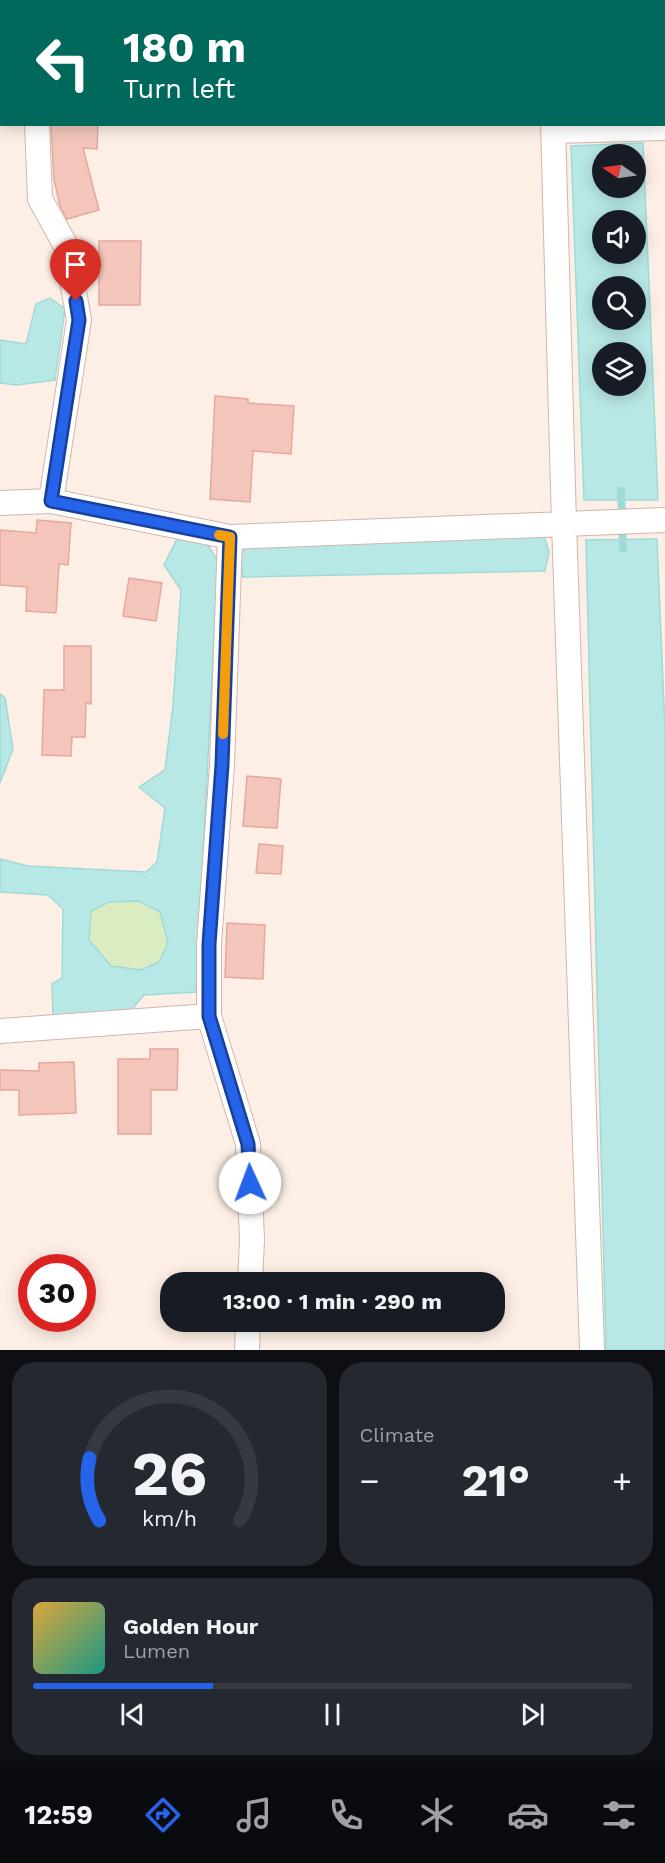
<!DOCTYPE html>
<html lang="en">
<head>
<meta charset="utf-8">
<style>
  :root { --surface:#171b24; --page:#242831; --text:#f1f3f6; --muted:#9ea1a6; --line:#363941; --accent:#2563eb }
  body { margin:0; font-family:"Work Sans",sans-serif; background:var(--page); color:var(--text); height:100vh; display:flex; flex-direction:column; font-size:22px; white-space:nowrap }
  * { box-sizing:border-box; margin:0 }
  p { font-size:20px; color:var(--muted) }
  .icon { flex:none; width:33px; height:33px; fill:none; stroke:currentColor; stroke-width:2; stroke-linecap:round; stroke-linejoin:round }
  .map { position:relative; height:1350px; overflow:hidden }
  .drawer { display:flex; flex-direction:column; gap:12px; padding:12px; background:#0d0f14; flex:1 }
  .drawer>* { flex:none }
  .top-card { position:absolute; left:0px; top:0px; width:666px; height:126px; box-shadow:0 3px 15px #0003; background:#00695c; color:#fff; overflow:hidden }
  .needle { width:39px; rotate:283deg }
  .fabs { position:absolute; left:592px; top:144px; display:grid; gap:12px }
  .fabs a { display:grid; place-items:center; width:54px; height:54px; border-radius:50%; background:var(--surface); box-shadow:0 3px 15px #0003; font-size:30px }
  .speed { position:absolute; left:18px; top:1254px; display:flex; gap:12px; font-size:30px; font-weight:700; text-align:center }
  .speed>* { display:grid; place-content:center; width:78px; height:78px; border-radius:50%; background:var(--surface); box-shadow:0 3px 15px #0003; line-height:1 }
  .speed .limit { border:9px solid #d22; background:#fff; color:#111 }
  .pin { position:absolute; display:grid; place-items:center; width:51px; height:51px; color:#fff; margin:-62px -26px; border-radius:50% 50% 50% 0; rotate:-45deg; box-shadow:0 0 6px #0007 }
  .pin .icon { rotate:45deg }
  .me { position:absolute; width:66px; margin:-33px; rotate:358deg; stroke-linejoin:round; filter:drop-shadow(0 0 4px #0008) }
  .turn { display:flex; align-items:center; gap:21px; height:126px; padding:0 24px; font-size:27px }
  .turn .icon { width:78px; height:78px; stroke-width:2.5 }
  .turn b { display:block; font-size:42px; line-height:51px }
  .big { font-size:45px; font-weight:700; line-height:1.1 }
  .drawer .card { flex:1; display:flex; flex-direction:column; justify-content:center; gap:9px; min-width:0; padding:0 21px; border-radius:24px; background:var(--page) }
  .drawer .dial { align-items:center; gap:0 }
  .dial svg { height:156px; overflow:visible; fill:none; stroke:var(--line); stroke-width:7; stroke-linecap:round; text-anchor:middle }
  .dial text { fill:var(--text); stroke:none }
  .song { display:flex; align-items:center; gap:18px }
  .cover { width:72px; height:72px; border-radius:9px; background:linear-gradient(135deg,hsl(40 70% 55%),hsl(170 70% 35%)) }
  .played { height:6px; border-radius:3px; background:linear-gradient(90deg,var(--accent) 30%,var(--line) 30%) }
  .keys { display:flex; justify-content:space-around; direction:ltr }
  .heat { display:flex; justify-content:space-between; align-items:center; font-size:33px; direction:ltr }
  .drawer .tiles { flex:1; display:grid; gap:12px; grid-template-columns:1fr 1fr }
  .card:last-child { grid-column:span 2 }
  .trip { position:absolute; left:160px; top:1272px; width:345px; height:60px; border-radius:24px; background:var(--surface); box-shadow:0 3px 15px #0003; font-weight:700; line-height:60px; text-align:center }
  .dock { display:flex; height:96px; justify-content:space-around; align-items:center; background:#090b0e; color:var(--muted) }
  .dock .icon { width:42px; height:42px }
  .dock .active { color:var(--accent) }
  .dock b { font-size:27px; color:var(--text) }
  .map>svg:first-child { display:block }
  .green { fill:#dcecc2 }
  .water { fill:#b8e8e5; stroke:#9edad7; stroke-width:1.5; fill-rule:evenodd }
  .lines { fill:none; stroke-linecap:round; stroke-linejoin:round }
  .stream { stroke:#9edad7; stroke-width:8 }
  .building { fill:#f4c6bb; stroke:#e7a89b; stroke-width:1.5 }
  .street-casing { stroke:#d1b6ad; stroke-width:26 }
  .street { stroke:#fff; stroke-width:24 }
  .route-casing { stroke:#184099; stroke-width:15 }
  .route { stroke:#2563eb; stroke-width:10 }
  .slow { stroke:#f59e0b; stroke-width:10 }
</style>
</head>
<body>
<div class="map">
<svg width="665" height="1350" viewBox="0 0 665 1350">
  <rect width="100%" height="100%" fill="#fdefe5"/>
  <path class="green" d="M139,901L161,913L168,943L159,962L141,970L111,966L89,940L91,911L109,902Z"/>
  <path class="water" d="M643,143L658,500H584L571,146ZM636,154V188H603V154ZM636,220V254H603V220ZM636,286V320H603V286ZM636,352V386H603V352Z
    M50,298L65,309L55,380L17,385L0,383V340L26,344L36,304Z
    M179,535L208,545L218,561L196,992L144,995L127,1015L53,1018L52,984L62,978L63,909L48,895L0,892V859L28,866L146,872L157,862L165,808L139,787L165,770L173,705L181,590L164,565ZM139,901L160,912L168,943L159,962L141,970L111,966L89,940L91,911L109,902Z
    M544,536L549,552L545,571L243,577L240,555L248,546Z
    M657,539L665,730V1350H606L586,540Z
    M0,694L5,698L13,749L0,783Z"/>
  <g class="lines">
    <path class="stream" d="M628,0V2
      M621,491L623,548"/>
  </g>
  <path class="building" d="M51,124H98L97,149L83,148L99,210L67,219L60,206L54,180Z
    M99,241H141L140,305H99Z
    M215,396L248,399V403L294,406L291,454L253,451L250,502L210,499Z
    M37,520L71,523L68,565L59,564L56,613L26,611L27,587L0,585V530L36,533Z
    M129,578L162,583L156,621L123,616Z
    M64,646H91V704L86,703L85,737H72L71,756L42,755L44,690H64Z
    M247,776L281,779L277,828L243,826Z
    M259,844L283,846L281,874L256,873Z
    M227,923L265,925L263,979L225,977Z
    M150,1049H178L177,1090H151V1134H118V1059H150Z
    M74,1062L76,1113L19,1115V1090H0V1070L39,1071V1063Z"/>
  <g class="lines">
    <g class="street-casing">
      <path id="street" d="M47,0V2
        M546,0V2
        M405,2L419,0
        M37,124L40,199L66,246L79,320L51,501
        M553,124L564,523L592,1350
        M554,131L665,128
        M0,503L51,501L230,537L665,520
        M230,537L222,765L209,944V1016L248,1144L252,1240L250,1282
        M0,1031L209,1016
        M247,1350L248,1322"/>
    </g>
    <use href="#street" class="street"/>
  </g>
  <g class="lines">
    <g class="route-casing">
      <path id="route" d="M76,301L79,320L51,501L230,537L222,765L209,944V1016L248,1144L250,1183"/>
    </g>
    <use href="#route" class="route"/>
    <path class="slow" d="M219,535L230,537L223,734"/>
  </g>
</svg>
<div class="fabs">
<a><svg class="needle" viewBox="-14 -14 28 28"><path d="M0-13l5 13h-10z" fill="#e53935"/><path d="M0 13l5-13h-10z" fill="#9ea1a6"/></svg></a>
<a><svg class="icon" aria-label="sound" viewBox="0 0 24 24"><path d="M4 9h4l5-4v14l-5-4H4zM17 9q2 3 0 6"/></svg></a>
<a><svg class="icon" aria-label="search" viewBox="0 0 24 24"><circle cx="10" cy="10" r="6"/><path d="M15 15l6 6"/></svg></a>
<a><svg class="icon" aria-label="layers" viewBox="0 0 24 24"><path d="M12 4l9 5-9 5-9-5zM3 14l9 5 9-5"/></svg></a>
</div>
<div class="speed"><div class="limit">30</div></div>
<div class="pin" style="left:76px;top:301px;background:#d93025"><svg class="icon" aria-label="arrive" viewBox="0 0 24 24"><path d="M6 21V4h12l-3 4 3 4H6"/></svg></div>
<svg class="me" style="left:250px;top:1183px" viewBox="-20 -20 40 40"><circle r="19" fill="#fff"/><path d="M0-13L10 11 0 6-10 11z" fill="#2563eb"/></svg>
<div class="trip">13:00 · 1 min · 290 m</div>
<div class="top-card">
<div class="turn"><svg class="icon" aria-label="left" viewBox="0 0 24 24"><path d="M17 20v-9H6M10 6l-5 5 5 5"/></svg><div><b>180 m</b>Turn left</div></div>
</div>
</div>
<section class="drawer">
<div class="tiles">
<div class="card dial"><svg viewBox="0 0 100 80">
<path d="M14 69A42 42 0 1 1 86 69"/>
<path d="M14 69A42 42 0 0 1 9 37" stroke="#2563eb"/>
<text x="50" y="56" font-size="32" font-weight="700">26</text>
<text x="50" y="72" font-size="11">km/h</text>
</svg></div>
<div class="card"><p>Climate</p>
<div class="heat"><a>−</a><b class="big">21°</b><a>+</a></div>
</div>
<div class="card">
<div class="song"><i class="cover"></i><div><b>Golden Hour</b><p>Lumen</p></div></div>
<div class="played"></div>
<div class="keys"><svg class="icon" aria-label="previous" viewBox="0 0 24 24"><path d="M18 5L8 12l10 7zM5 5v14"/></svg><svg class="icon" aria-label="pause" viewBox="0 0 24 24"><path d="M8 5v14M16 5v14"/></svg><svg class="icon" aria-label="next" viewBox="0 0 24 24"><path d="M6 5l10 7-10 7zM19 5v14"/></svg></div>
</div>
</div>
</section>
<nav class="dock">
<b>12:59</b>
<svg class="icon active" aria-label="directions" viewBox="0 0 24 24"><path d="M12 3l9 9-9 9-9-9zM9 14v-3h6M13 9l2 2-2 2"/></svg>
<svg class="icon" aria-label="music" viewBox="0 0 24 24"><path d="M9 18V5l10-2v13"/><circle cx="6" cy="18" r="3"/><circle cx="16" cy="16" r="3"/></svg>
<svg class="icon" aria-label="phone" viewBox="0 0 24 24"><path d="M5 4h4l2 5-3 2q2 4 5 5l2-3 5 2v4C11 20 4 13 5 4z"/></svg>
<svg class="icon" aria-label="climate" viewBox="0 0 24 24"><path d="M12 3v18M4 7l16 10M4 17L20 7"/></svg>
<svg class="icon" aria-label="car" viewBox="0 0 24 24"><path d="M5 17H2v-5l4-1 3-4h7l3 4 3 1v5h-3M9 17h6M6 11h13"/><circle cx="7" cy="17" r="2"/><circle cx="17" cy="17" r="2"/></svg>
<svg class="icon" aria-label="filters" viewBox="0 0 24 24"><path d="M4 7h16M4 17h16"/><circle cx="9" cy="7" r="2"/><circle cx="15" cy="17" r="2"/></svg>
</nav>
</body>
</html>
